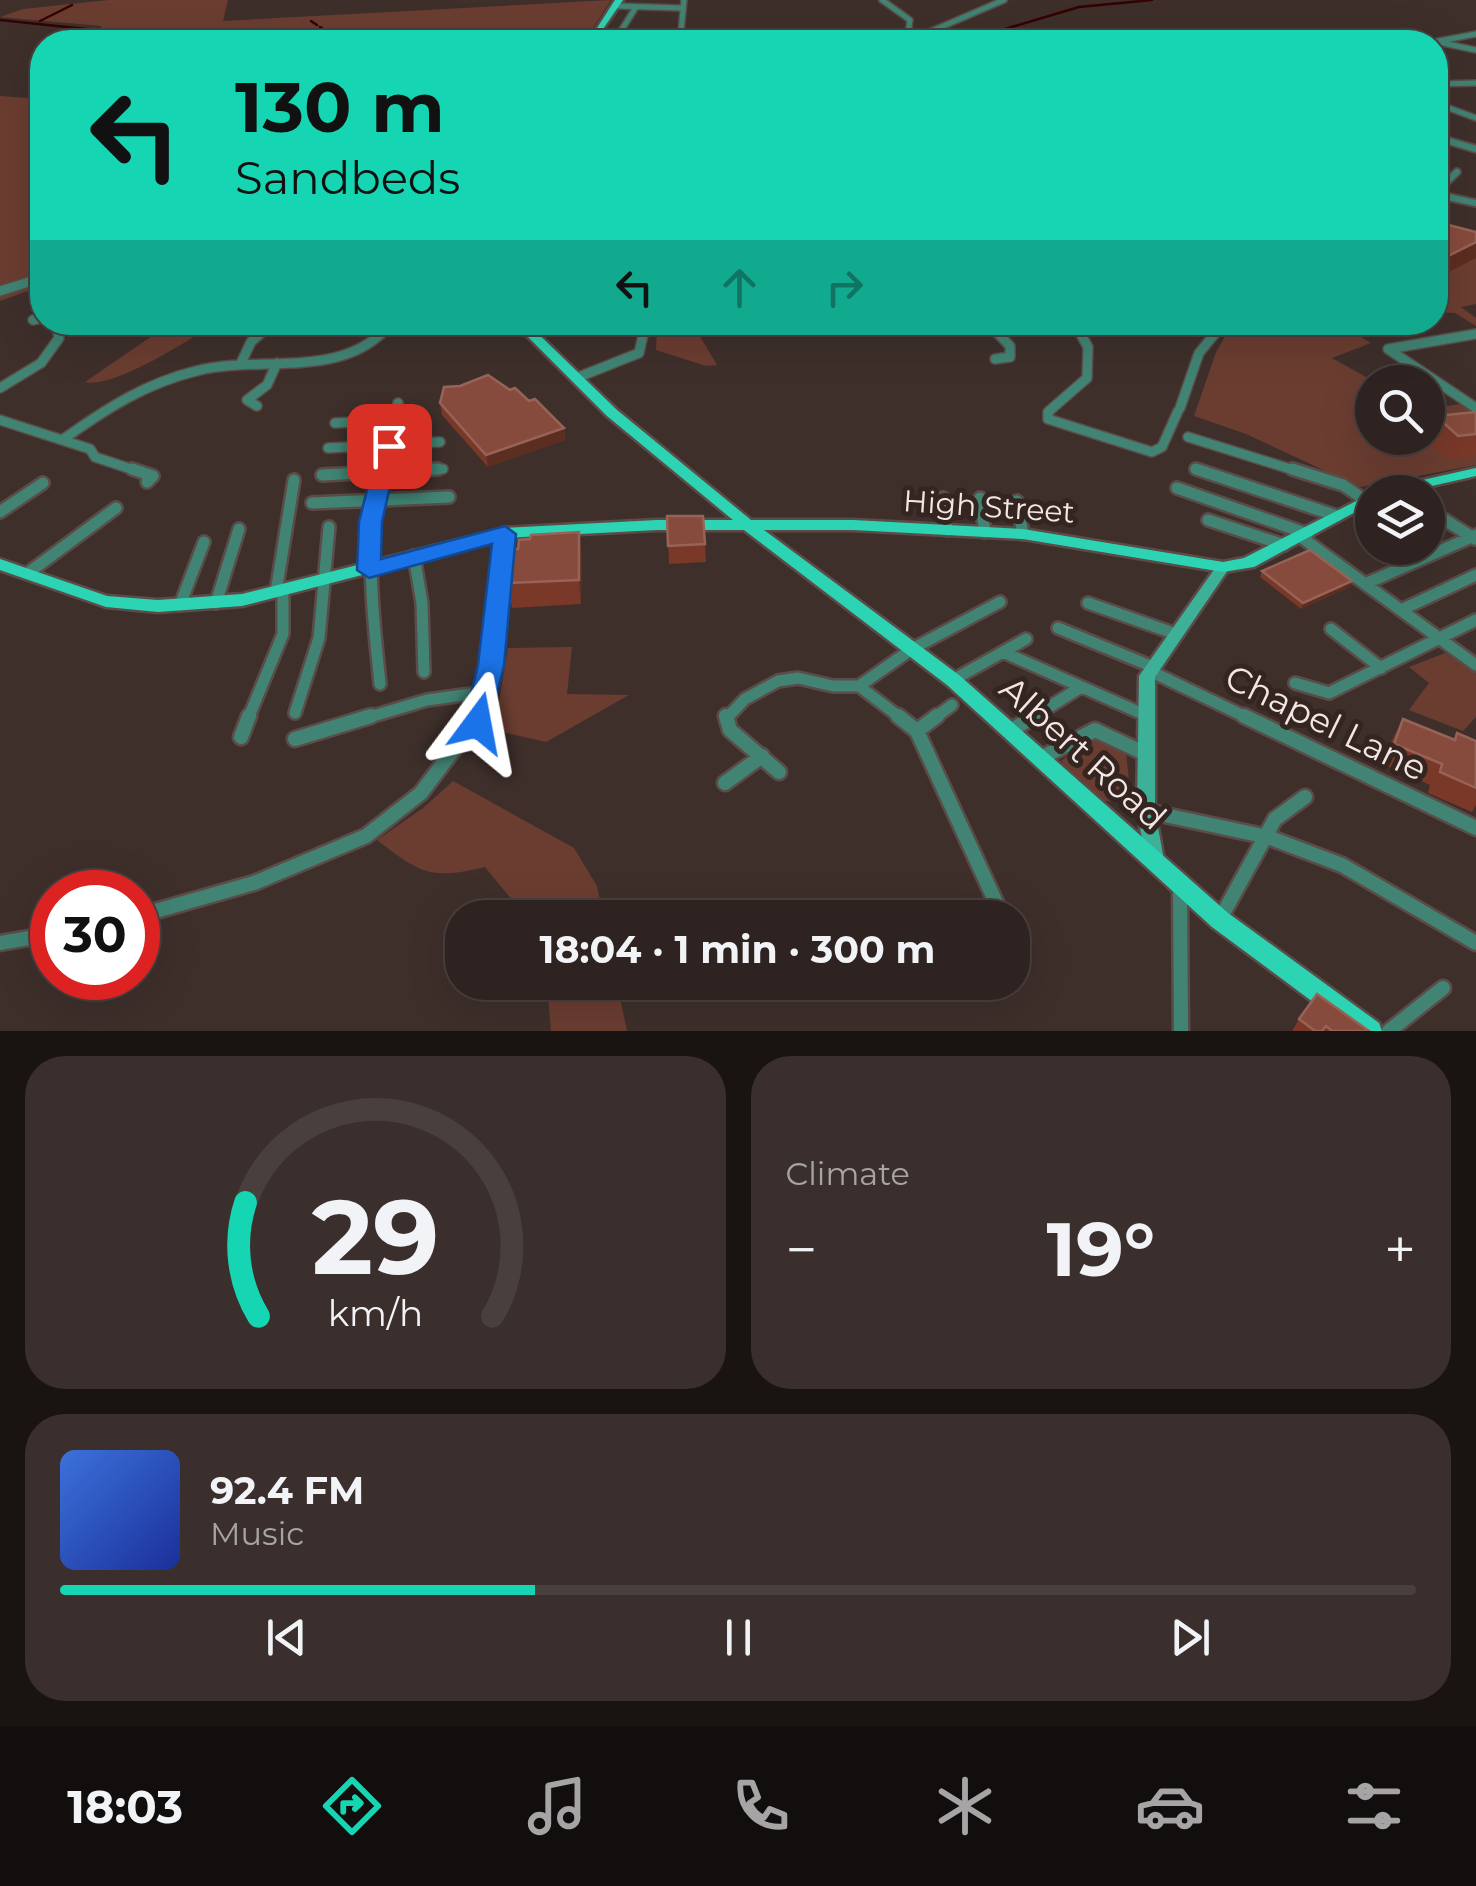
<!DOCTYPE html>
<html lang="en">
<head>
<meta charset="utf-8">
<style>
  :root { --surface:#2e2320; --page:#3a2f2d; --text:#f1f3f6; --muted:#a7a4a5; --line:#49403e; --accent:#16d5b3 }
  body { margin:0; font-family:Montserrat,sans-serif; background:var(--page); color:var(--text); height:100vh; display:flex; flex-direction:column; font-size:38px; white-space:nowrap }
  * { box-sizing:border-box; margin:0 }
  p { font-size:32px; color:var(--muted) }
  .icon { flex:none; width:55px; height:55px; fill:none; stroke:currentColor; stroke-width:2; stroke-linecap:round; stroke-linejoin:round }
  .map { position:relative; height:1031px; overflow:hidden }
  .drawer { display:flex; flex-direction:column; gap:25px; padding:25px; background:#191312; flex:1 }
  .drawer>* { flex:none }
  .banner { position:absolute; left:30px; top:30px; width:1418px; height:305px; border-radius:40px; box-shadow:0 10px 40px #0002,0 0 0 2px var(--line); background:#16d5b3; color:#111; overflow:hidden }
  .fabs { position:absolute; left:1355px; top:365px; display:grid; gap:20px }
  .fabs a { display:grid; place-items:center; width:90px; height:90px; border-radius:50%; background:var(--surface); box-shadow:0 10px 40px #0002,0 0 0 2px var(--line); font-size:50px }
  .speed { position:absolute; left:30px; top:870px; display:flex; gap:20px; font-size:50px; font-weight:700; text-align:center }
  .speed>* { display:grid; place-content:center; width:130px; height:130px; border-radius:50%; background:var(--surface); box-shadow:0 10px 40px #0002,0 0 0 2px var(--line); line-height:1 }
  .speed .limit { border:15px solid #d22; background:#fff; color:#111 }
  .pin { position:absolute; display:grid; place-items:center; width:85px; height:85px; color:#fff; margin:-42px; border-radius:20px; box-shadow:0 5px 15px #0006 }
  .me { position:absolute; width:110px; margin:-55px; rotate:13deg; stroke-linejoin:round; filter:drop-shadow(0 0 8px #0008) }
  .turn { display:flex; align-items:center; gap:35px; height:210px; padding:0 40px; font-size:45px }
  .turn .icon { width:130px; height:130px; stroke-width:2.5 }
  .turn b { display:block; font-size:70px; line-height:85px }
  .lanes { display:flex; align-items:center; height:95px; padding:0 40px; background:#0003; justify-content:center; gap:50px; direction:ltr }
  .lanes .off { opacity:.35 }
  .big { font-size:75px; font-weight:700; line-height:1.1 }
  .drawer .tile { flex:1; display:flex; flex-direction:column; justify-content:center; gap:15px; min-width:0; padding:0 35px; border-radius:40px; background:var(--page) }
  .drawer .dial { align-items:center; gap:0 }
  .dial svg { height:260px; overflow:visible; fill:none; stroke:var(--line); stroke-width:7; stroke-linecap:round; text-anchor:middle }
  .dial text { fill:var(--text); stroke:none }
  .song { display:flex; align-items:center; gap:30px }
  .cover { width:120px; height:120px; border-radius:15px; background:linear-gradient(135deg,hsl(220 70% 55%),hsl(230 70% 35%)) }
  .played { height:10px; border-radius:5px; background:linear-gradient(90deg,var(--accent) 35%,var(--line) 35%) }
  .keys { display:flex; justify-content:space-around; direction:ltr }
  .heat { display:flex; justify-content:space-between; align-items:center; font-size:55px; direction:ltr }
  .drawer .tiles { flex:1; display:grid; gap:25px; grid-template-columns:1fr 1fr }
  .tile:last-child { grid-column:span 2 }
  .trip { position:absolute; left:445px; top:900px; width:585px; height:100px; border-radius:40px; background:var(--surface); box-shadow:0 10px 40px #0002,0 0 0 2px var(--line); font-weight:700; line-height:100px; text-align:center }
  .dock { display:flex; height:160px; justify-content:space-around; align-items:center; background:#120e0d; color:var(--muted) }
  .dock .icon { width:70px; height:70px }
  .dock .active { color:var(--accent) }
  .dock b { font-size:45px; color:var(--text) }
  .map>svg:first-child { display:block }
  .green { fill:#6b3d31 }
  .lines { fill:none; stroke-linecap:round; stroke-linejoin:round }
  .stream { stroke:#340200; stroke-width:2.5 }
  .street-far4-casing { stroke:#5b4c49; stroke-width:8 }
  .street-far3-casing { stroke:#5b4c49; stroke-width:10 }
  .street-far2-casing { stroke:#5b4c49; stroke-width:12 }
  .street-far1-casing { stroke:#5b4c49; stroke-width:16 }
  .street-casing { stroke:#5b4c49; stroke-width:19 }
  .secondary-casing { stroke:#5b4c49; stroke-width:5 }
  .primary-casing { stroke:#5b4c49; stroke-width:5 }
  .street-far4 { stroke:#418473; stroke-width:5 }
  .street-far3 { stroke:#418473; stroke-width:6 }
  .street-far2 { stroke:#418473; stroke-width:9 }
  .street-far1 { stroke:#418473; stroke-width:11 }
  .street { stroke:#418473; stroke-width:14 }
  .secondary { fill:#3cb197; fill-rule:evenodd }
  .primary { fill:#2dd4b3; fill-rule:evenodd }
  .wall { fill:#793828 }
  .shaded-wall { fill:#5c2d21 }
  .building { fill:#864b3c; stroke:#976357; stroke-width:2.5 }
  .route { fill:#1a73e8; stroke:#114b97; stroke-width:2.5 }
  .labels { text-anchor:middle; stroke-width:10; stroke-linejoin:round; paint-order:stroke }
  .street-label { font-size:30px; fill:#f2e7e4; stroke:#342521 }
  .near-street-label { font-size:35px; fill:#f2e7e4; stroke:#342521 }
</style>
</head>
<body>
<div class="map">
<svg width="1476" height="1031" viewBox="0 0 1476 1031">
  <rect width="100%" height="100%" fill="#3e2f2b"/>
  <path class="green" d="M109,0H228L223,21L611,0L584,42H100L101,26L0,17L23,9Z
    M0,96L42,99V286L0,301Z
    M1435,240L1476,254V304L1461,307L1476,318V326L1455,313L1435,312Z
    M657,322L692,323L717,365L706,366L656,350Z
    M171,323H215C190,340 113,389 85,382Z
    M1233,323H1337L1371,343L1332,358L1375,382L1372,438H1428V410L1464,403L1476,412V465L1360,487L1246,434L1194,416L1216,352Z
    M572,647L567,694L629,695L546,742L494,730L508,648Z
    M1445,653L1476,672V717L1463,731L1409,710L1429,683L1409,667Z
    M1088,739L1108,742L1126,752L1131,800L1124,803L1098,800L1061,761Z
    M453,781L574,848L597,886L604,917H526L485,867C431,880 421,874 377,840L423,808Z
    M547,983H617L627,1031H551Z"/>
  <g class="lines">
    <path class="stream" d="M0,20L95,30
      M40,21L72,5
      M311,21L317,25
      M320,27L325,30
      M985,35L1079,7L1152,0"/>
    <g class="street-far4-casing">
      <path id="street-far4" d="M882,0L910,20L907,42
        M618,6L681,8
        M1294,37L1308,42
        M1358,40L1365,42
        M614,42L636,7
        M680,42L684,0
        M906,42L1004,0
        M1434,42L1476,34
        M1438,42L1476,50
        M1435,84L1476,83
        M1435,103L1476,118"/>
    </g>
    <g class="street-far3-casing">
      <path id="street-far3" d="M1435,137L1476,149
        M1435,193L1457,172
        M1435,194L1476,203"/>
    </g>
    <g class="street-far2-casing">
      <path id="street-far2" d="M0,291L42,278
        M33,320L42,318
        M987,322L1010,346V357L995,359
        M1074,322L1088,347L1087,378L1048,412V419L1152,452L1162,447L1178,411
        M1388,349L1476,408
        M1388,349L1476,334
        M241,363L251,342L273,322
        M576,378L639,353L646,322
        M0,388L41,363L59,338L56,322
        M257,406L247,400L267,385L277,363
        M1180,408L1199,353L1218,330
        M0,420L90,449L95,457L140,472
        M335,423L420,419
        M1188,437L1300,472
        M65,438C106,409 146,383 196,371C261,354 345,382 392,322
        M389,444L440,442
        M328,448L389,445
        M1195,469L1203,472
        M382,472L398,403
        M387,472L443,469"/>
    </g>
    <g class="street-far1-casing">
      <path id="street-far1" d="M132,469L153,476L147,482
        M1196,469L1337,516
        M1292,469L1343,485L1365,500
        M322,475L438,469
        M1177,488L1308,534
        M943,498L947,530
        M980,498L985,532
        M1017,501L1023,534
        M312,503L449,497
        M1428,509L1475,539
        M0,512L43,483
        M1208,520L1284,545
        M1301,537L1476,665
        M414,556L422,603L424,672
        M28,573L116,508
        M1365,584L1476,535
        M276,592L294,480
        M216,603L239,529
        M1088,603L1176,634
        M180,605L204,542
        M1401,610L1476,575
        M1058,628L1153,667
        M1331,629L1381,668
        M1003,652L1145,715
        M1150,671L1250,719
        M953,680L1026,639
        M1295,683L1329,693L1476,620
        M380,684C372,603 364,551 383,469
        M859,686L902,719
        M295,713L319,638L329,527
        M248,719L283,634V591
        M363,719L427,700L485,692
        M479,719L491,665L505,533
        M726,719L745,699L778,681L798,678L833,686H859L912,649L1000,602
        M933,719L952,705
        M1030,719L1081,687"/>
    </g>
    <g class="street-casing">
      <path id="street" d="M726,716L730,730L779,772
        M898,716L917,731
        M937,716L917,731L999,909
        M1244,716L1476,828
        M1011,731L1034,716
        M241,737L249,716
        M295,739L371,716
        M1041,758L1095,730L1144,753
        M725,783L762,756
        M1146,811L1268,837L1342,865L1476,943
        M1180,887L1181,1031
        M138,916L254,883L366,836L421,793L479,716
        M1220,919L1275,819L1305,797
        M0,943L52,934
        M1389,1031L1443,988"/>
    </g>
    <g class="secondary-casing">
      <path id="secondary" d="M1223,562L1230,567L1155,677V811L1164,860L1162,866L1155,868L1148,866L1146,860L1137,811L1139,676L1218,564Z"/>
    </g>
    <g class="primary-casing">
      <path id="primary" d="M615,0H623L594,42H588Z
        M513,322H526L617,410L751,520H853L1023,529L1223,562L1244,558L1372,493V503L1254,567L1223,572L1023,539L853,530H764L959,675L1228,913L1379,1023L1382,1031H1352L1212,927L947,685L744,530H657L505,538L242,606L158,612L106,607L0,570V559L107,596L158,600L242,594L505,528L657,520H733L607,416Z
        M1476,468V476L1405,492H1380L1387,488Z"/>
    </g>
    <use href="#street-far4" class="street-far4"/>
    <use href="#street-far3" class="street-far3"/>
    <use href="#street-far2" class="street-far2"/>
    <use href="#street-far1" class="street-far1"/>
    <use href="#street" class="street"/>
    <use href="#secondary" class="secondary"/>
    <use href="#primary" class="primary"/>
  </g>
  <path class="wall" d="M1435,220L1441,223L1476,232L1437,278L1435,277Z
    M529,401L564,428L565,440L488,467L442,415L440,403Z
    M1476,412V456L1447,459L1425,439L1436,416Z
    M667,516L705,544L706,562L669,564Z
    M579,532L582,556L581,604L512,608L508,583L518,549L530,539Z
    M1262,571L1352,581L1350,587L1301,609L1260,577Z
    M1403,719L1453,740L1457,733L1476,741V805L1472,812L1428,793L1430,785L1384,765L1392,740Z
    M1299,1019L1369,1031H1292Z"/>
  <path class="shaded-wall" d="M1476,242V258L1437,278L1446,257Z
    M564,428L565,440L488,467L486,455Z
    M579,532L582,556L581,604L579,580Z
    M1352,581L1350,587L1301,609L1303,603Z"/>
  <path class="building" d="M1435,220L1441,223L1476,232V242L1446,257L1435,253Z
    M488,375L510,390L515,388L529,401L535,399L564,428L486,455L440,403L444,387L460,386Z
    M1476,412V434L1458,436L1436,416Z
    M667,516H703L705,544L668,546Z
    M579,532V580L508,583L511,549H518L519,540L530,539L531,535Z
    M1310,550L1352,581L1303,603L1262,571Z
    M1403,719L1455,740L1457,733L1476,741V788L1440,772L1442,764L1394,744Z
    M1317,994L1369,1031H1332L1326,1026L1322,1031H1315L1299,1019Z"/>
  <path class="route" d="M389,439L399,446L382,522L381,559L505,526L516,534L504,665L488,730L478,734L468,730L464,723L478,665L492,544L369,578L357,570L359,522L378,446Z"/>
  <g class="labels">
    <g class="street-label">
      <text transform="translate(989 507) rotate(4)" y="10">High Street</text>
    </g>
    <g class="near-street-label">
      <text transform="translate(1326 723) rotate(26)" y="12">Chapel Lane</text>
      <text transform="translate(1083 753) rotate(42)" y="12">Albert Road</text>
    </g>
  </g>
</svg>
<div class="fabs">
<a><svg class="icon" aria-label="search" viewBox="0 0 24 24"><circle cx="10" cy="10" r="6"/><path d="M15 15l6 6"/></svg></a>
<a><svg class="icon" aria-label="layers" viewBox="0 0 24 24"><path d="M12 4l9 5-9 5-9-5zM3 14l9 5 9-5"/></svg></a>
</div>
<div class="speed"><div class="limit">30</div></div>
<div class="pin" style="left:389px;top:446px;background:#d93025"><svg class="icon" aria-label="arrive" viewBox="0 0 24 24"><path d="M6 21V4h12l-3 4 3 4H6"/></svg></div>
<svg class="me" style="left:478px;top:723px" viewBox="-20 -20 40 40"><path d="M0-17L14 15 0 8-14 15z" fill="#1a73e8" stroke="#fff" stroke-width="4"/></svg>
<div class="trip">18:04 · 1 min · 300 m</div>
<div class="banner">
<div class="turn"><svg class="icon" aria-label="left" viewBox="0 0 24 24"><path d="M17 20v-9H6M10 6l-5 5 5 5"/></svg><div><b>130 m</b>Sandbeds</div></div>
<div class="lanes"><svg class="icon" aria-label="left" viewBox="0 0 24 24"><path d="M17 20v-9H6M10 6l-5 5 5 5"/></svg><svg class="icon off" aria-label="ahead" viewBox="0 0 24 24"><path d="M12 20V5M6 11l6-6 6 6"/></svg><svg class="icon off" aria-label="right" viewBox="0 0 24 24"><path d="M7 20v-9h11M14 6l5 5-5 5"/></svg></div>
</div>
</div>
<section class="drawer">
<div class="tiles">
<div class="tile dial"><svg viewBox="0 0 100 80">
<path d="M14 69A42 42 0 1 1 86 69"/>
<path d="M14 69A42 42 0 0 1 10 34" stroke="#16d5b3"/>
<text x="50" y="56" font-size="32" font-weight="700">29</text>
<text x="50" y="72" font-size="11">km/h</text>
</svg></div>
<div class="tile"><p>Climate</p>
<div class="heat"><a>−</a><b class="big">19°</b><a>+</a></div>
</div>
<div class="tile">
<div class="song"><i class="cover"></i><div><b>92.4 FM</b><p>Music</p></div></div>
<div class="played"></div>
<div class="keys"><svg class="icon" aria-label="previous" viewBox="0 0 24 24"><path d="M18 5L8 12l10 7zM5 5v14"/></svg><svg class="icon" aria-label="pause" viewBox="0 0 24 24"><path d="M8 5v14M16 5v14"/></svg><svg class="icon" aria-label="next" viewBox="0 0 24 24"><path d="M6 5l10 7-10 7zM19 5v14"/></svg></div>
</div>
</div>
</section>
<nav class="dock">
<b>18:03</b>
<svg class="icon active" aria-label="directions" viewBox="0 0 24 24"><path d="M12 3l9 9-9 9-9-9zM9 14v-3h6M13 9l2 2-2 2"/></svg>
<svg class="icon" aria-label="music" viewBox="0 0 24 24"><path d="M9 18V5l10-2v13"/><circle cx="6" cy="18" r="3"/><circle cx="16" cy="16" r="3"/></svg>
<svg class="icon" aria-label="phone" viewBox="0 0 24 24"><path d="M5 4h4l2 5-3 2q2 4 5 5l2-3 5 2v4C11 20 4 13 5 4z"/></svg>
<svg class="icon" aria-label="climate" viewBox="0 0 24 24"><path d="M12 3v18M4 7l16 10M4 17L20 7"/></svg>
<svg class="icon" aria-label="car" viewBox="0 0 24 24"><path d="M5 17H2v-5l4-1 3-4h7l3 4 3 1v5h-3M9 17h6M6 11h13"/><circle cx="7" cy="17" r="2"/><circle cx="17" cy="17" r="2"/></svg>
<svg class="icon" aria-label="filters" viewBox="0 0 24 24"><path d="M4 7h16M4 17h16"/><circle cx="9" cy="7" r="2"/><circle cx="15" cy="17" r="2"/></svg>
</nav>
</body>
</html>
